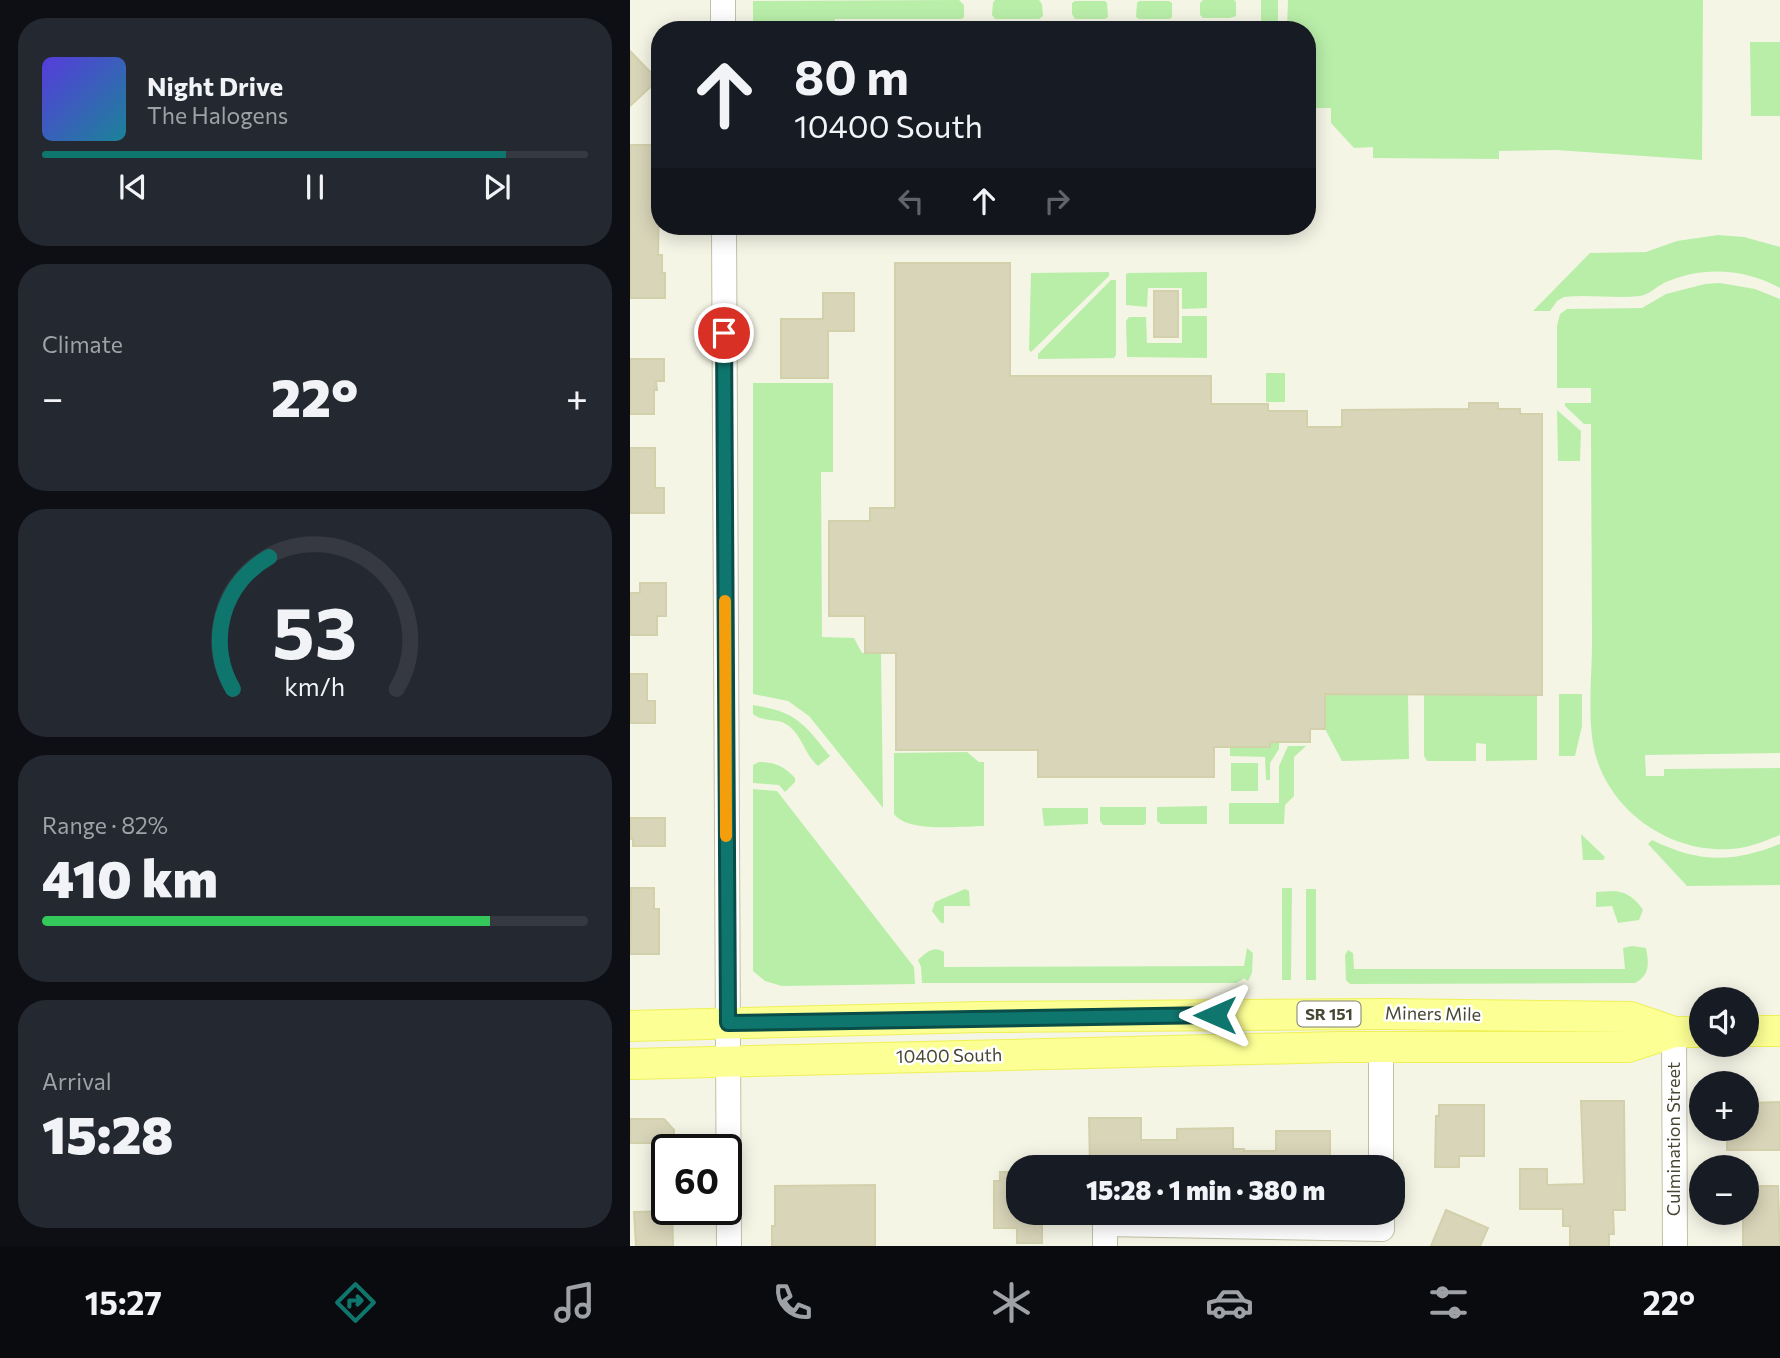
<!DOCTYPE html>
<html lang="en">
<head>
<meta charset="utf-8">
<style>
  :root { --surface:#171b24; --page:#242831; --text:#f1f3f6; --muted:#9ea1a6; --line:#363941; --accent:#0f766e }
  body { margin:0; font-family:Commissioner,sans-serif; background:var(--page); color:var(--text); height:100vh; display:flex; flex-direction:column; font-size:26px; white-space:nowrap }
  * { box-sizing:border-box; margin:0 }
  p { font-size:23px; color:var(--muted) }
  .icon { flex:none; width:38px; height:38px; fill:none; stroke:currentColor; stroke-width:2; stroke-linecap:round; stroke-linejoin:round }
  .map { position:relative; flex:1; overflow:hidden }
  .side { display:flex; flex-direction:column; gap:18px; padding:18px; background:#0d0f14; width:630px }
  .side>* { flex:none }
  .hud { position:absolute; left:21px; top:21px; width:665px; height:214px; border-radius:28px; box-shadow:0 4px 18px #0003; background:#171b24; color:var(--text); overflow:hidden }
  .fabs { position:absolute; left:1059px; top:987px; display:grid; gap:14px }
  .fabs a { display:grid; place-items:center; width:70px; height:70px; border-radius:50%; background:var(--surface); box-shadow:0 4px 18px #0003; font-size:35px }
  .speed { position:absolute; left:21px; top:1134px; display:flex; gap:14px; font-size:35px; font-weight:700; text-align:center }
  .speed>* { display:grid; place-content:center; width:91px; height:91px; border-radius:50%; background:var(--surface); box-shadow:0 4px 18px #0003; line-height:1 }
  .speed .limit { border:4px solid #111; border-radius:10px; background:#fff; color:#111 }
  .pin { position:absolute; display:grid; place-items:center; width:60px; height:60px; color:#fff; margin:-30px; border:4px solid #fff; border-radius:50%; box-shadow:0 2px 7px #0007 }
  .me { position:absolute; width:77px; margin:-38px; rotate:270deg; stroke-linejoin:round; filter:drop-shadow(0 0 5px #0008) }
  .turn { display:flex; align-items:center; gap:24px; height:147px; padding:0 28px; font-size:32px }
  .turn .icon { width:91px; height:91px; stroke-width:2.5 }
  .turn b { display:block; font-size:49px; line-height:60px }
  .lanes { display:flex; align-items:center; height:66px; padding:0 28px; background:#0003; justify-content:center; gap:35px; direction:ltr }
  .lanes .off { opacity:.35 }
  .big { font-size:52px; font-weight:800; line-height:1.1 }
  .side .tile { flex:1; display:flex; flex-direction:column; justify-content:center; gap:10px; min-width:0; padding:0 24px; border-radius:28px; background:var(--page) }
  .side .dial { align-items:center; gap:0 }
  .dial svg { height:182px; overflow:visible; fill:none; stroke:var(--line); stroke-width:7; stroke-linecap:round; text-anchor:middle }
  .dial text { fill:var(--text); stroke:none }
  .song { display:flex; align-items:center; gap:21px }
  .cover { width:84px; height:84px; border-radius:10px; background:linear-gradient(135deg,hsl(250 70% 55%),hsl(190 70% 35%)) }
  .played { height:7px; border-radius:4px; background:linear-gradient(90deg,var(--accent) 85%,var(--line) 85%) }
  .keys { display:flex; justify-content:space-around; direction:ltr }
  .heat { display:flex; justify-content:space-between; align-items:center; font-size:38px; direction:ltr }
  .charge { height:10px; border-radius:5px; background:linear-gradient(90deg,#34c759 82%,var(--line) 0) }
  .trip { position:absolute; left:376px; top:1155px; width:399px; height:70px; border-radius:28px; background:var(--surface); box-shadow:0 4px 18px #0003; font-weight:800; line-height:70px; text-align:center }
  .dock { display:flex; height:112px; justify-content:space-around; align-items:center; background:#090b0e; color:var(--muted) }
  .dock .icon { width:49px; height:49px }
  .dock .current { color:var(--accent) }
  .dock b { font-size:32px; color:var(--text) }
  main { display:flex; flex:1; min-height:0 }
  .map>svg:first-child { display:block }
  .green { fill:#b9eea9 }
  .building { fill:#d8d5b9; stroke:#d3d0ac; stroke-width:2 }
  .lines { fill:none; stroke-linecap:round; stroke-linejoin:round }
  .minor-casing { stroke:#c1c1a7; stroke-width:26 }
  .major-casing { stroke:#eff157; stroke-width:32 }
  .minor { stroke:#fff; stroke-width:24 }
  .major { stroke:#fcff94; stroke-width:30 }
  .route-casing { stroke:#0a4d48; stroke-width:18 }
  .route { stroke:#0f766e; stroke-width:12 }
  .slow { stroke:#f59e0b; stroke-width:12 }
  .labels { text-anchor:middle; stroke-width:5; stroke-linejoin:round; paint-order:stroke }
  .shield { fill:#fff; stroke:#7f7e71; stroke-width:2 }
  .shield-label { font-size:16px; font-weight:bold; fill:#484734 }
  .street-label { font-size:18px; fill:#484734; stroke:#fff }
</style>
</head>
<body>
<main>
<section class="side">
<div class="tile">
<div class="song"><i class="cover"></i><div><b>Night Drive</b><p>The Halogens</p></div></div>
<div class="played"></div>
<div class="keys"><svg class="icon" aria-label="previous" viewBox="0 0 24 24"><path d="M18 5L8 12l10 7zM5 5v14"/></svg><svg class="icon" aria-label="pause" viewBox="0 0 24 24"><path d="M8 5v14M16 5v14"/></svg><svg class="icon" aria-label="next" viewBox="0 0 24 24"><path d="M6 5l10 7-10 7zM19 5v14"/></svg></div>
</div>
<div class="tile"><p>Climate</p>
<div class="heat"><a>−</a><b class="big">22°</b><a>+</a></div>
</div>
<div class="tile dial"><svg viewBox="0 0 100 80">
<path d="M14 69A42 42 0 1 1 86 69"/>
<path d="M14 69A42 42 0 0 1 30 11" stroke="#0f766e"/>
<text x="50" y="56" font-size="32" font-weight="700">53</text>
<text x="50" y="72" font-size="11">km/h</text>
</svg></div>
<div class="tile"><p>Range · 82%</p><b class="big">410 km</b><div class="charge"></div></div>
<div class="tile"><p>Arrival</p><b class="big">15:28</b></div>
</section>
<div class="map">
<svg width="1150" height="1246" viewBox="0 0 1150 1246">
  <rect width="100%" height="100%" fill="#f4f5e5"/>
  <path class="green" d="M329,0L334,5V17L332,19H205V30H123V1Z
    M365,0H409L412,4L413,16L409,19H365L362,15L363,3Z
    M573,0H604L606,2V16L600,18H573L570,15V3Z
    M631,0H648V30H631Z
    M658,0H1073L1072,160L926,150L869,151V159L743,158V147L724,148L701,123V108H681L680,141H677V30H657Z
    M445,1H475L477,3L478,17L475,19H445L442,14V3Z
    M509,1H539L542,3V17L540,19H509L506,17L507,3Z
    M1120,42H1150V116H1121Z
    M1088,235L1114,237L1150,247V288C1114,268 1071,266 1034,283C1026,287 1019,295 1010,296C985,299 959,294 934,297L927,301L920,311H903L960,253L1016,252L1047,241Z
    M479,272V276L401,352L399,350L401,273Z
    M577,272V308L552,309V288H518L517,307L496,305V274L498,273Z
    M481,280H486V355L484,358L408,359V354Z
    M1090,283L1125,289L1150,299V753L1015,755L1016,776H1034V769L1150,768V835C1137,840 1124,846 1110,848C1049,857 986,818 967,760C956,726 962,678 962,643C962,570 961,497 961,424H954L935,406V403H961V388H927V326L930,314L937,309L1012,308L1036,294L1075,284Z
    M552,316H577V358L497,357L496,321L499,317H516L517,343H552Z
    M636,373H655V402H636Z
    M123,383H203V472H191L192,637L224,638L232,653H251L253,808L179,716L158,701L123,694Z
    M927,410L951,431L950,461H928Z
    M695,694H778L779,759L712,761L695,729Z
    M929,694H952V726L945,756H929Z
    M794,695H907V760L856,761V744L846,743V761H797L794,756Z
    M123,705C167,712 173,723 200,756L188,766C175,755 172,736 159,726C148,717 134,723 123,714Z
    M640,742H649V749L640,763V780H636L635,757L600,756V747H640Z
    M658,746H676L664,757V796L655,805L654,824H599V803H649V766Z
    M337,752L349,762H354V826C331,826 278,833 264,814V753Z
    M129,762C145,762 155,767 165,778V782L155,792L149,785L123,783V765Z
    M601,763H628V791H601Z
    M123,789L147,791L284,967L285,984L152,986L135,981L123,971Z
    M577,806V824H531L527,821V807Z
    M470,807H516V823L514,825H473L470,821Z
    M412,808H458V824L414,826Z
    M951,834L975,857L973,860H953Z
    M1022,840C1069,863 1102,863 1150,844V885L1057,886L1018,844Z
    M652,888H662L661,980H652Z
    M335,889L339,891L340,906H314V923H311L302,911L305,902Z
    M676,889H686V980H676Z
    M984,891C997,892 1006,899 1013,910L1009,920L988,923L982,906L966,907V892Z
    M1002,946L1016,948C1019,964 1020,975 1005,983L720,984L716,980L715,955L718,950L723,953L724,969H995L993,948Z
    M617,948L623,953L622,973L618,981L614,978L607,983H292L291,967L288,960C296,953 303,945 314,952V967L614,966Z"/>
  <path class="building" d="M0,51L28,80L0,106Z
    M0,145H30L28,255H32V273H35V298H0Z
    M265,263H380V376H581V404H638V411H677V427H712V410L839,409V403H868V409H890V414H912V695L695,694V729H680V742H640V747H584V777H408V750H266V653H235V616H199V521H240V508H265Z
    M524,291H548V337H524Z
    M193,293H224V331H198V378H151V319H193Z
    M0,359H34V381H26L27,390H24V414H0Z
    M0,448H25V488H34V513H0Z
    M10,583H36V616H27V635H0V593H10Z
    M0,674H17V701H25V723H0Z
    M0,818H35V846H3V839H0Z
    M1,888H24V909H29V954H0Z
    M951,1101H994L995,1210H983L984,1234H979V1246H940V1226H933V1209H890V1169H917V1185L954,1184Z
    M1150,1102V1150H1097V1129H1116V1103Z
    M809,1105H854V1156H829V1167H805L806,1116H809Z
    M459,1118H511V1140H547V1129L603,1128V1149H614V1151H646V1131H700V1167L460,1166Z
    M0,1119H34L44,1130V1143H0Z
    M370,1172H388V1213H412V1243H387V1228H364V1181H370Z
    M245,1185V1246H142V1226H145V1186Z
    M1116,1186H1148L1150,1246H1113V1213H1116Z
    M816,1210L858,1228L850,1246H801Z
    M42,1211L43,1246H6L4,1212Z"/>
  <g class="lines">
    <g class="minor-casing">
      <path id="minor" d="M93,0V30
        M94,226L99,1246
        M1044,1032L1045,1246
        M751,1047V1167
        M475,1246V1224L752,1229V1213"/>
    </g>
    <g class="major-casing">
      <path id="major" d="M0,1026L351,1017L754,1014L1000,1017L1044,1032
        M1116,1031H1150
        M0,1064L708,1047H998L1044,1032H1071"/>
    </g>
    <use href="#minor" class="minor"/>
    <use href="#major" class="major"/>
  </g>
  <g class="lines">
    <g class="route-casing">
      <path id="route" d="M94,333L98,1023L585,1015"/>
    </g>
    <use href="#route" class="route"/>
    <path class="slow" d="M95,601L96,836"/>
  </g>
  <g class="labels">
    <rect class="shield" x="667.5" y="1001.5" width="63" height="25" rx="5"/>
    <g class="shield-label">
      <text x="699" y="1020">SR 151</text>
    </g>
    <g class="street-label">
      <text transform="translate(803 1014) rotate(1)" y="6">Miners Mile</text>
      <text transform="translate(319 1056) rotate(-1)" y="6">10400 South</text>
      <text transform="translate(1044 1139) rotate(-90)" y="6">Culmination Street</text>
    </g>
  </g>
</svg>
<div class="fabs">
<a><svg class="icon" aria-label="sound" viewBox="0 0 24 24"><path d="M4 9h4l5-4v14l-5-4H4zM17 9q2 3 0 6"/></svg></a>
<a>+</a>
<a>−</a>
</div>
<div class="speed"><div class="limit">60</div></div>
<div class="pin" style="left:94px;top:333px;background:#d93025"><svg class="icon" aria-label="arrive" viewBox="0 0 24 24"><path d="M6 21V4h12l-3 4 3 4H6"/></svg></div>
<svg class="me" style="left:585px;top:1015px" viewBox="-20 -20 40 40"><path d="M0-17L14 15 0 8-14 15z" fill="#0f766e" stroke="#fff" stroke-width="4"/></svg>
<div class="trip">15:28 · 1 min · 380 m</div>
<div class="hud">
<div class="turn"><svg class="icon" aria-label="ahead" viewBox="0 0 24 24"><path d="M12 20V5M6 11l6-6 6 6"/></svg><div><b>80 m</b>10400 South</div></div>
<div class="lanes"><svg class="icon off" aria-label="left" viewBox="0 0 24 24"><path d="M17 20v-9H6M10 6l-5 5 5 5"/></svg><svg class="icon" aria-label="ahead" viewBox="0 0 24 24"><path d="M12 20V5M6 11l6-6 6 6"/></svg><svg class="icon off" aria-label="right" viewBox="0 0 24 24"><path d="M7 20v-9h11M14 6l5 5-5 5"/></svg></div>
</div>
</div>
</main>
<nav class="dock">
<b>15:27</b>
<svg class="icon current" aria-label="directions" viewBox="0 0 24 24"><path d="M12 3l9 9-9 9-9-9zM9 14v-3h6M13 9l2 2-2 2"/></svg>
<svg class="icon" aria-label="music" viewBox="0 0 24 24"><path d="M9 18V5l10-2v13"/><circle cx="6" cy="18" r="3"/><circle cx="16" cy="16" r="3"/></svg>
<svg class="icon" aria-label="phone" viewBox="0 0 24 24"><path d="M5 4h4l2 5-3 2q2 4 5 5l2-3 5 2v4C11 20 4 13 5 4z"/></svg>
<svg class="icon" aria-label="climate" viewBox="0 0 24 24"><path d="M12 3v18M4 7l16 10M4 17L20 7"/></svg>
<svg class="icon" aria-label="car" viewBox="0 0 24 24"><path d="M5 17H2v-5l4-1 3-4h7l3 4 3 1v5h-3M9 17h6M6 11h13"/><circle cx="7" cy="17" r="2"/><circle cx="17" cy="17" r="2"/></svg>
<svg class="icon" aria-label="filters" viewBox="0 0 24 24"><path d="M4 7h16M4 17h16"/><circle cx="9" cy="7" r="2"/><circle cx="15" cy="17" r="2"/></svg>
<b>22°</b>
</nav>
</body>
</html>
